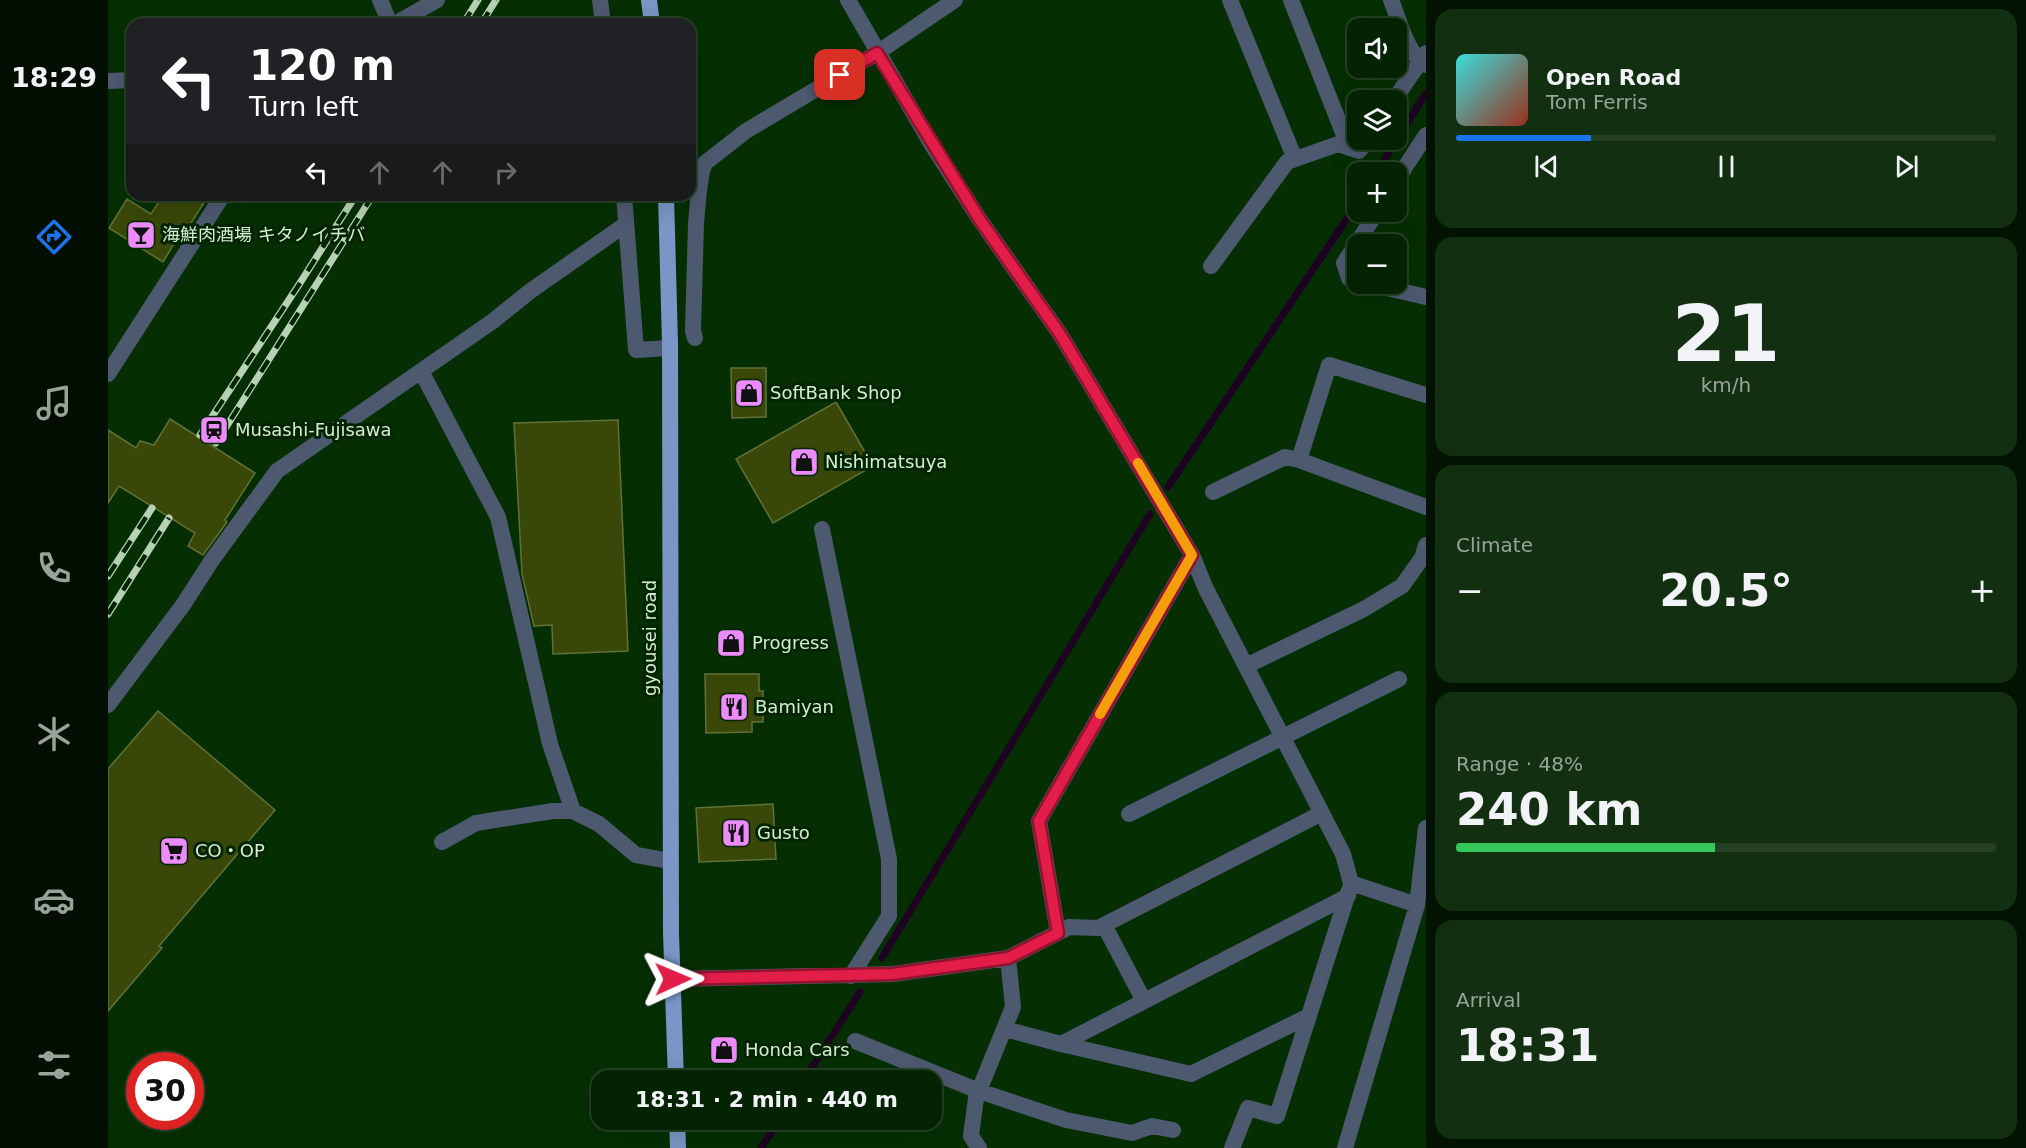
<!DOCTYPE html>
<html lang="en">
<head>
<meta charset="utf-8">
<style>
  :root { --surface:#042302; --page:#122f11; --text:#f1f3f6; --muted:#97a499; --line:#254024; --accent:#1a73e8 }
  body { margin:0; font-family:"DejaVu Sans","Noto Sans JP",sans-serif; background:var(--page); color:var(--text); height:100vh; display:flex; flex-direction:column; font-size:22px; white-space:nowrap }
  * { box-sizing:border-box; margin:0 }
  p { font-size:20px; color:var(--muted) }
  .icon { flex:none; width:33px; height:33px; fill:none; stroke:currentColor; stroke-width:2; stroke-linecap:round; stroke-linejoin:round }
  .map { position:relative; flex:1; overflow:hidden }
  .sheet { display:flex; flex-direction:column; gap:9px; padding:9px; background:#021301; width:600px }
  .sheet>* { flex:none }
  .hud { position:absolute; left:18px; top:18px; width:570px; height:183px; border-radius:18px; box-shadow:0 6px 24px #0002,0 0 0 2px var(--line); background:#202124; color:#fff; overflow:hidden }
  .buttons { position:absolute; left:1239px; top:18px; display:grid; gap:12px }
  .buttons a { display:grid; place-items:center; width:60px; height:60px; border-radius:12px; background:var(--surface); box-shadow:0 6px 24px #0002,0 0 0 2px var(--line); font-size:30px }
  .speed { position:absolute; left:18px; top:1052px; display:flex; gap:12px; font-size:30px; font-weight:700; text-align:center }
  .speed>* { display:grid; place-content:center; width:78px; height:78px; border-radius:50%; background:var(--surface); box-shadow:0 6px 24px #0002,0 0 0 2px var(--line); line-height:1 }
  .speed .limit { border:9px solid #d22; background:#fff; color:#111 }
  .pin { position:absolute; display:grid; place-items:center; width:51px; height:51px; color:#fff; margin:-26px; border-radius:12px; box-shadow:0 3px 9px #0006 }
  .me { position:absolute; width:66px; margin:-33px; rotate:89deg; stroke-linejoin:round; filter:drop-shadow(0 0 4px #0008) }
  .turn { display:flex; align-items:center; gap:21px; height:126px; padding:0 24px; font-size:27px }
  .turn .icon { width:78px; height:78px; stroke-width:2.5 }
  .turn b { display:block; font-size:42px; line-height:51px }
  .lanes { display:flex; align-items:center; height:57px; padding:0 24px; background:#0003; justify-content:center; gap:30px; direction:ltr }
  .lanes .off { opacity:.35 }
  .big { font-size:45px; font-weight:800; line-height:1.1 }
  .sheet .tile { flex:1; display:flex; flex-direction:column; justify-content:center; gap:9px; min-width:0; padding:0 21px; border-radius:18px; background:var(--page) }
  .sheet .dial { align-items:center; gap:0 }
  .dial b { font-size:78px; line-height:1 }
  .song { display:flex; align-items:center; gap:18px }
  .cover { width:72px; height:72px; border-radius:9px; background:linear-gradient(135deg,hsl(180 70% 55%),hsl(10 70% 35%)) }
  .played { height:6px; border-radius:3px; background:linear-gradient(90deg,var(--accent) 25%,var(--line) 25%) }
  .keys { display:flex; justify-content:space-around; direction:ltr }
  .heat { display:flex; justify-content:space-between; align-items:center; font-size:33px; direction:ltr }
  .charge { height:9px; border-radius:4px; background:linear-gradient(90deg,#34c759 48%,var(--line) 0) }
  .trip { position:absolute; left:483px; top:1070px; width:351px; height:60px; border-radius:18px; background:var(--surface); box-shadow:0 6px 24px #0002,0 0 0 2px var(--line); font-weight:800; line-height:60px; text-align:center }
  main { display:flex; flex:1; min-height:0 }
  .dock { display:flex; flex-direction:column; width:108px; justify-content:space-around; align-items:center; background:#020e01; color:var(--muted) }
  .dock .icon { width:42px; height:42px }
  .dock .selected { color:var(--accent) }
  .dock b { font-size:27px; color:var(--text) }
  .map>svg:first-child { display:block }
  .lines { fill:none; stroke-linecap:round; stroke-linejoin:round }
  .stream { stroke:#1e0023; stroke-width:7 }
  .building { fill:#394708; stroke:#617137; stroke-width:1.5 }
  .pedestrian { stroke:#4d596f; stroke-width:16 }
  .minor { stroke:#4d596f; stroke-width:16 }
  .tertiary { stroke:#4d596f; stroke-width:16 }
  .trunk { stroke:#7a95c6; stroke-width:16 }
  .rail-casing { stroke:#b7d1b4; stroke-width:7 }
  .rail { stroke:#002500; stroke-width:4.5; stroke-dasharray:14; stroke-linecap:butt }
  .route-casing { stroke:#92132f; stroke-width:15 }
  .route { stroke:#e11d48; stroke-width:10 }
  .slow { stroke:#f59e0b; stroke-width:10 }
  .labels { text-anchor:middle; stroke-width:6; stroke-linejoin:round; paint-order:stroke }
  .poi-label { font-size:18px; fill:#d6edd3; stroke:#002500; text-anchor:start }
  .street-label { font-size:18px; fill:#d6edd3; stroke:#002500 }
</style>
</head>
<body>
<main>
<nav class="dock">
<b>18:29</b>
<svg class="icon selected" aria-label="directions" viewBox="0 0 24 24"><path d="M12 3l9 9-9 9-9-9zM9 14v-3h6M13 9l2 2-2 2"/></svg>
<svg class="icon" aria-label="music" viewBox="0 0 24 24"><path d="M9 18V5l10-2v13"/><circle cx="6" cy="18" r="3"/><circle cx="16" cy="16" r="3"/></svg>
<svg class="icon" aria-label="phone" viewBox="0 0 24 24"><path d="M5 4h4l2 5-3 2q2 4 5 5l2-3 5 2v4C11 20 4 13 5 4z"/></svg>
<svg class="icon" aria-label="climate" viewBox="0 0 24 24"><path d="M12 3v18M4 7l16 10M4 17L20 7"/></svg>
<svg class="icon" aria-label="car" viewBox="0 0 24 24"><path d="M5 17H2v-5l4-1 3-4h7l3 4 3 1v5h-3M9 17h6M6 11h13"/><circle cx="7" cy="17" r="2"/><circle cx="17" cy="17" r="2"/></svg>
<svg class="icon" aria-label="filters" viewBox="0 0 24 24"><path d="M4 7h16M4 17h16"/><circle cx="9" cy="7" r="2"/><circle cx="15" cy="17" r="2"/></svg>
</nav>
<div class="map">
<svg width="1318" height="1148" viewBox="0 0 1318 1148">
  <rect width="100%" height="100%" fill="#052f03"/>
  <g class="lines">
    <path class="stream" d="M1269,172L1318,93
      M1060,487L1250,202
      M774,958L1042,514
      M696,1080L752,992
      M653,1148L672,1119"/>
  </g>
  <path class="building" d="M55,195H101L76,234L73,232L55,262L1,228L19,199L43,214Z
    M623,368H658V417L624,418Z
    M728,402L765,466L665,523L628,459Z
    M62,419L147,473L117,520L119,522L95,555L80,546L87,533L11,486L0,503V430L28,448L32,441L46,445Z
    M510,420L520,651L445,654L444,625L426,626L414,574L406,423Z
    M597,674H651V691H655V722H644V732L598,733Z
    M50,711L167,810L51,946L54,948L0,1011V769Z
    M665,804L668,859L591,862L588,808Z"/>
  <g class="lines">
    <path class="pedestrian" d="M0,374L115,195
      M0,705L75,605"/>
    <path class="minor" d="M272,0L282,24
      M492,0L495,24
      M740,0L824,145L872,220L952,334L1084,555L1098,589L1235,854L1243,883L1309,905
      M1122,0L1187,159
      M1183,0L1241,148
      M1283,0C1292,21 1298,53 1318,65
      M287,24L329,0
      M1286,100L1318,53
      M1288,181L1318,135
      M516,195L528,350L562,348
      M1103,266L1179,162L1230,144L1251,151L1260,140
      M1250,281L1241,278L1236,263L1269,212
      M1262,284L1318,297
      M587,338L585,331L588,223L591,190L594,171L597,163L638,131L769,53L847,0
      M313,371L390,517L442,744L465,811
      M1191,460L1221,365L1318,395
      M1105,492L1177,457L1191,460L1318,507
      M714,529L781,859V916L743,976
      M75,605L104,560L169,471L385,321L421,292L518,224
      M1138,666L1256,609L1294,586L1314,558L1318,545
      M1021,814L1291,679
      M334,842L368,823L445,811H465L491,824L528,855L562,861
      M996,925L1036,1001
      M950,933L931,821L1084,555
      M565,979L785,974L900,958L961,927L990,928L1214,813
      M897,1029L953,1044L1083,1074L1199,1017
      M747,1041L871,1091L958,1120L1024,1133L1044,1126L1065,1130
      M953,1044L1240,896
      M871,1148L863,1136L868,1098L905,1007L900,958
      M1124,1148L1140,1108L1169,1116L1241,890
      M1237,1148L1309,905L1318,828"/>
    <path class="tertiary" d="M0,81L24,80"/>
    <path class="trunk" d="M541,0L544,24
      M558,195L562,344L563,933L568,1080
      M569,1119L570,1148"/>
    <g class="rail-casing">
      <path id="rail" d="M355,24L370,0
        M373,24L388,0
        M92,435L192,283L248,195
        M108,443L265,195
        M0,576L44,508
        M0,614L61,518"/>
    </g>
    <use href="#rail" class="rail"/>
  </g>
  <g class="lines">
    <g class="route-casing">
      <path id="route" d="M565,979L785,974L900,958L950,933L931,821L1084,555L952,334L872,220L769,53L732,75"/>
    </g>
    <use href="#route" class="route"/>
    <path class="slow" d="M992,714L1084,555L1030,463"/>
  </g>
  <defs>
    <g id="bar-square" transform="scale(1.5)"><rect x="-9" y="-9" width="18" height="18" rx="4" fill="#ec8cfb" stroke="#002500"/><path d="M-6-5H6L.8 .8V4.5H3.5V6h-7V4.5H-.8V.8Z" fill="#111"/></g>
    <g id="shop-square" transform="scale(1.5)"><rect x="-9" y="-9" width="18" height="18" rx="4" fill="#ec8cfb" stroke="#002500"/><path d="M-5-2.5h2.3a2.7 3.5 0 0 1 5.4 0H5L5.5 6h-11ZM-1.5-2.5h3a1.5 2.3 0 0 0-3 0Z" fill="#111"/></g>
    <g id="station-square" transform="scale(1.5)"><rect x="-9" y="-9" width="18" height="18" rx="4" fill="#ec8cfb" stroke="#002500"/><path d="M-3-6H3Q5-6 5-4V2Q5 4 3 4L4.5 6H3L1.5 4h-3L-3 6H-4.5L-3 4Q-5 4-5 2V-4Q-5-6-3-6ZM-3.5-4v3h7v-3ZM-3.5 1v1.5H-2V1ZM2 1v1.5H3.5V1Z" fill="#111"/></g>
    <g id="restaurant-square" transform="scale(1.5)"><rect x="-9" y="-9" width="18" height="18" rx="4" fill="#ec8cfb" stroke="#002500"/><path d="M-5-6h1v4h1v-4h1v4h1v-4h1v5L-1.5 .5V6h-2V.5L-5-1ZM5-6V6H3V1.5H1.5Q1.5-4 5-6Z" fill="#111"/></g>
    <g id="supermarket-square" transform="scale(1.5)"><rect x="-9" y="-9" width="18" height="18" rx="4" fill="#ec8cfb" stroke="#002500"/><path d="M-6-5.5h2.5l.6 2H6L4.5 2H-2.5L-4.4-4H-6ZM-1.5 3.2a1.3 1.3 0 1 0 .1 0ZM3 3.2a1.3 1.3 0 1 0 .1 0Z" fill="#111"/></g>
  </defs>
  <g fill-rule="evenodd">
    <use href="#bar-square" x="33" y="235"/>
    <use href="#shop-square" x="641" y="393"/>
    <use href="#station-square" x="106" y="430"/>
    <use href="#shop-square" x="696" y="462"/>
    <use href="#shop-square" x="623" y="643"/>
    <use href="#restaurant-square" x="626" y="707"/>
    <use href="#restaurant-square" x="628" y="833"/>
    <use href="#supermarket-square" x="66" y="851"/>
    <use href="#shop-square" x="616" y="1050"/>
  </g>
  <g class="labels">
    <g class="poi-label">
      <text x="54" y="241">海鮮肉酒場 キタノイチバ</text>
      <text x="662" y="399">SoftBank Shop</text>
      <text x="127" y="436">Musashi-Fujisawa</text>
      <text x="717" y="468">Nishimatsuya</text>
      <text x="644" y="649">Progress</text>
      <text x="647" y="713">Bamiyan</text>
      <text x="649" y="839">Gusto</text>
      <text x="87" y="857">CO・OP</text>
      <text x="637" y="1056">Honda Cars</text>
    </g>
    <g class="street-label">
      <text transform="translate(542 638) rotate(-90)" y="6">gyousei road</text>
    </g>
  </g>
</svg>
<div class="buttons">
<a><svg class="icon" aria-label="sound" viewBox="0 0 24 24"><path d="M4 9h4l5-4v14l-5-4H4zM17 9q2 3 0 6"/></svg></a>
<a><svg class="icon" aria-label="layers" viewBox="0 0 24 24"><path d="M12 4l9 5-9 5-9-5zM3 14l9 5 9-5"/></svg></a>
<a>+</a>
<a>−</a>
</div>
<div class="speed"><div class="limit">30</div></div>
<div class="pin" style="left:732px;top:75px;background:#d93025"><svg class="icon" aria-label="arrive" viewBox="0 0 24 24"><path d="M6 21V4h12l-3 4 3 4H6"/></svg></div>
<svg class="me" style="left:565px;top:979px" viewBox="-20 -20 40 40"><path d="M0-17L14 15 0 8-14 15z" fill="#e11d48" stroke="#fff" stroke-width="4"/></svg>
<div class="trip">18:31 · 2 min · 440 m</div>
<div class="hud">
<div class="turn"><svg class="icon" aria-label="left" viewBox="0 0 24 24"><path d="M17 20v-9H6M10 6l-5 5 5 5"/></svg><div><b>120 m</b>Turn left</div></div>
<div class="lanes"><svg class="icon" aria-label="left" viewBox="0 0 24 24"><path d="M17 20v-9H6M10 6l-5 5 5 5"/></svg><svg class="icon off" aria-label="ahead" viewBox="0 0 24 24"><path d="M12 20V5M6 11l6-6 6 6"/></svg><svg class="icon off" aria-label="ahead" viewBox="0 0 24 24"><path d="M12 20V5M6 11l6-6 6 6"/></svg><svg class="icon off" aria-label="right" viewBox="0 0 24 24"><path d="M7 20v-9h11M14 6l5 5-5 5"/></svg></div>
</div>
</div>
<section class="sheet">
<div class="tile">
<div class="song"><i class="cover"></i><div><b>Open Road</b><p>Tom Ferris</p></div></div>
<div class="played"></div>
<div class="keys"><svg class="icon" aria-label="previous" viewBox="0 0 24 24"><path d="M18 5L8 12l10 7zM5 5v14"/></svg><svg class="icon" aria-label="pause" viewBox="0 0 24 24"><path d="M8 5v14M16 5v14"/></svg><svg class="icon" aria-label="next" viewBox="0 0 24 24"><path d="M6 5l10 7-10 7zM19 5v14"/></svg></div>
</div>
<div class="tile dial"><b>21</b><p>km/h</p></div>
<div class="tile"><p>Climate</p>
<div class="heat"><a>−</a><b class="big">20.5°</b><a>+</a></div>
</div>
<div class="tile"><p>Range · 48%</p><b class="big">240 km</b><div class="charge"></div></div>
<div class="tile"><p>Arrival</p><b class="big">18:31</b></div>
</section>
</main>
</body>
</html>
